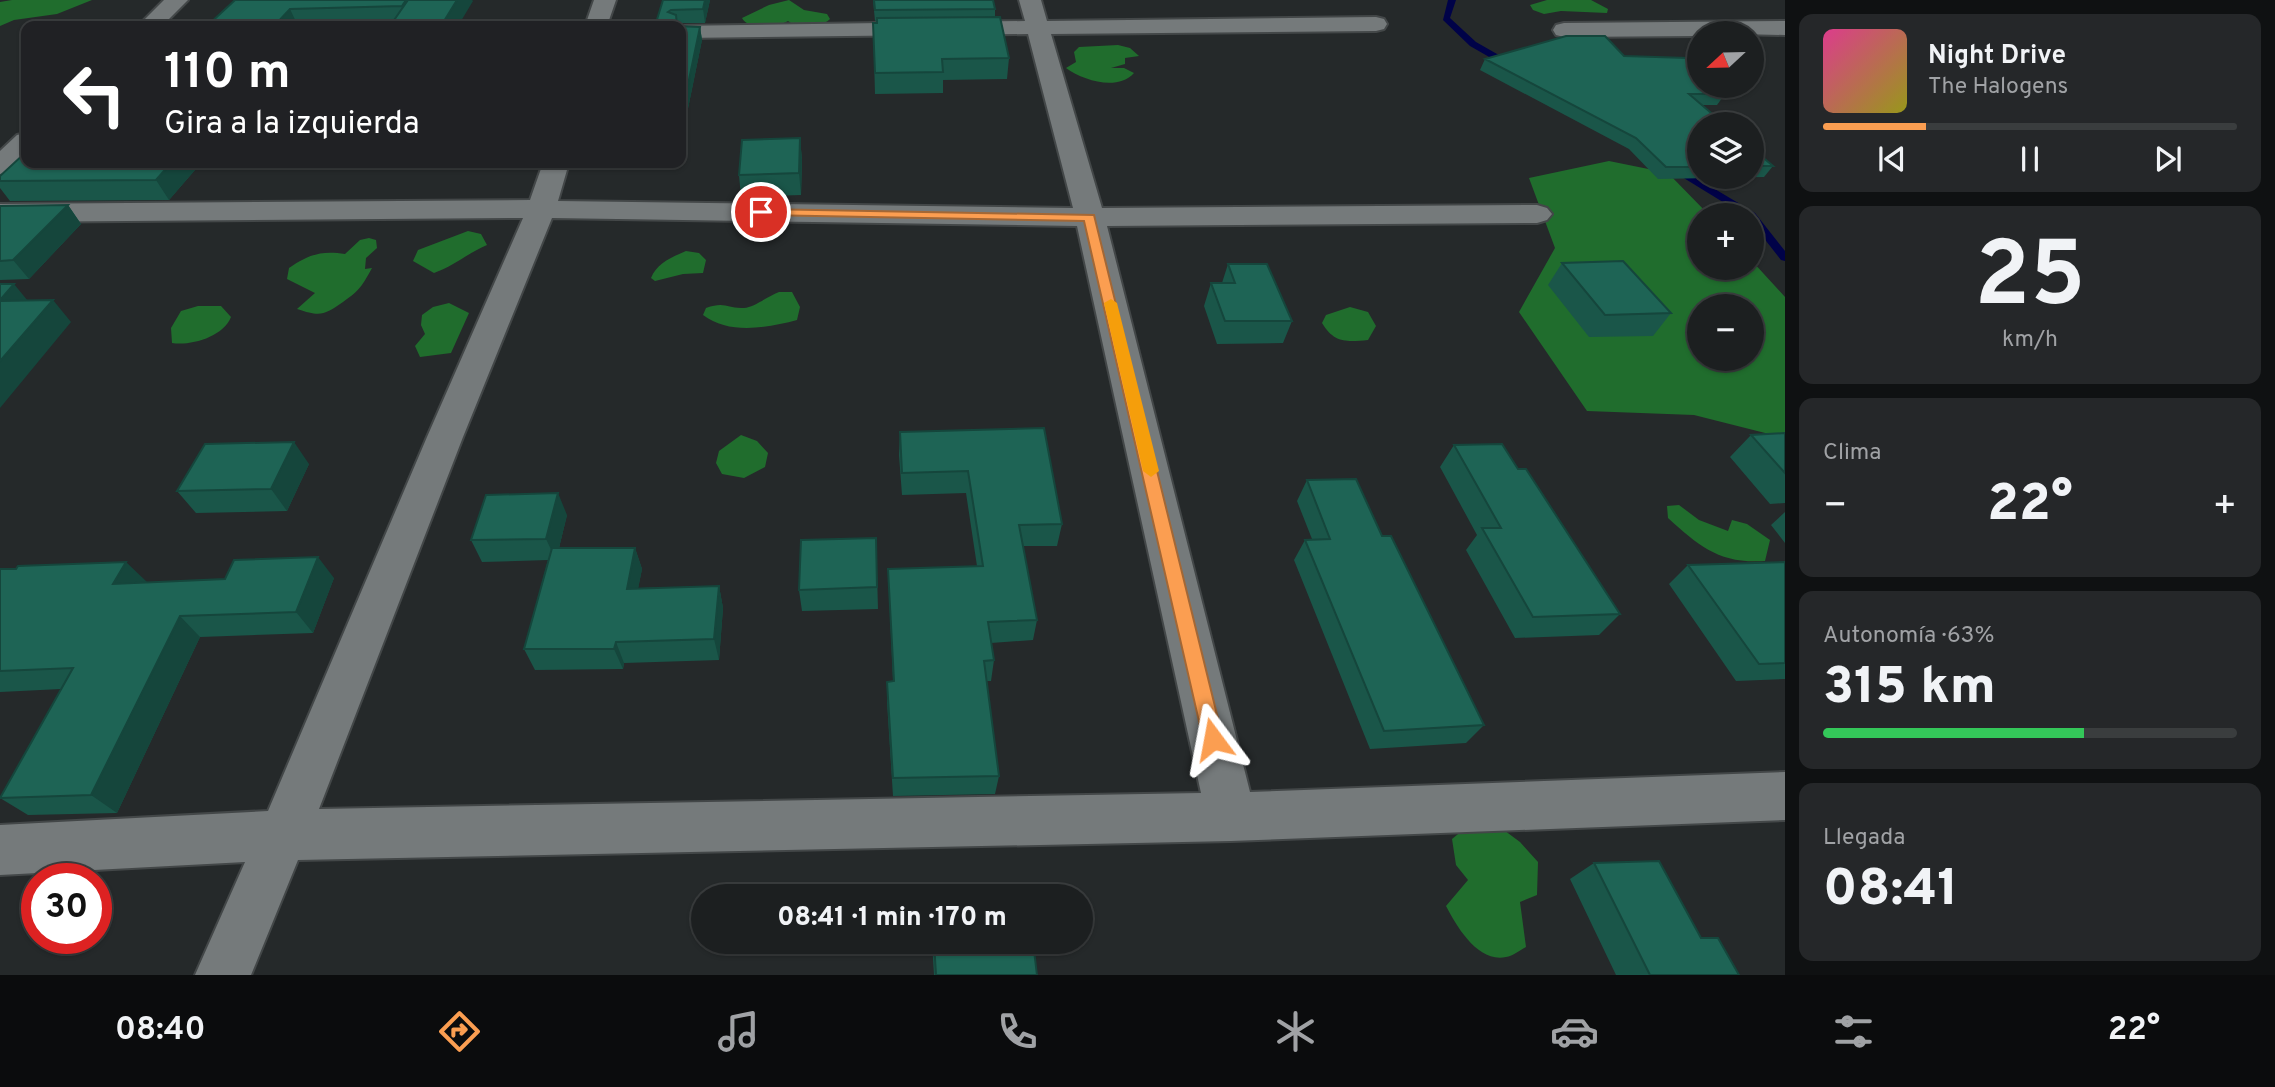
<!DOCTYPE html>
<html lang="es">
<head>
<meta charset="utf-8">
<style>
  :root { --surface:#1c1f20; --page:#252729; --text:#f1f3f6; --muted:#a0a2a5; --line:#3a3d3e; --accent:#fb9e51 }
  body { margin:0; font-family:Overpass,sans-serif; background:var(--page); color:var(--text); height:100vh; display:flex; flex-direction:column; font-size:26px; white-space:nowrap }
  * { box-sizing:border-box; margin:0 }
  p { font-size:23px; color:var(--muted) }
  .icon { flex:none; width:38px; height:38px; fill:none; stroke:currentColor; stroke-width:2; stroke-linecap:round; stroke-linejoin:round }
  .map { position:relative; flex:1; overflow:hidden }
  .details { display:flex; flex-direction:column; gap:14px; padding:14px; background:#0f1112; width:490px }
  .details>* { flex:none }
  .banner { position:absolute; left:21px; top:21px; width:665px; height:147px; border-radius:14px; box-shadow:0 2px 5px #0004,0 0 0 2px var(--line); background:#202124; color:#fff; overflow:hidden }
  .needle { width:46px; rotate:248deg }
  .buttons { position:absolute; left:1687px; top:21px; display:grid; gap:14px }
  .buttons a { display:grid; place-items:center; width:77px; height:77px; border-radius:50%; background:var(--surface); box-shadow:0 2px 5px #0004,0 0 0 2px var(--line); font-size:35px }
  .speed { position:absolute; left:21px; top:863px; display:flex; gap:14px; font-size:35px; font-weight:700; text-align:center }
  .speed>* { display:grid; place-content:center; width:91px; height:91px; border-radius:50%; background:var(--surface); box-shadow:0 2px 5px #0004,0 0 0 2px var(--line); line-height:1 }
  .speed .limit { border:10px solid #d22; background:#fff; color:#111 }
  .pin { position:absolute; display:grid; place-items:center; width:60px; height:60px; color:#fff; margin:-30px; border:4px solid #fff; border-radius:50%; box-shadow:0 2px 7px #0007 }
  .me { position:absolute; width:77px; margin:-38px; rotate:347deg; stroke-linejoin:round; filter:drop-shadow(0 0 5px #0008) }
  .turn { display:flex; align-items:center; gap:24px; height:147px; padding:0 28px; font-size:32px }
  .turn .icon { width:91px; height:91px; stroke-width:2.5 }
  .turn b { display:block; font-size:49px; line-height:60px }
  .big { font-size:52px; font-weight:800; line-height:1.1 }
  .details .widget { flex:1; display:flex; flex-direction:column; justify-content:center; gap:10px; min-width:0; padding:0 24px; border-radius:14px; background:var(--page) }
  .details .dial { align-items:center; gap:0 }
  .dial b { font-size:91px; line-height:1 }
  .song { display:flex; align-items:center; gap:21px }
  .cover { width:84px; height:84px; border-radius:10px; background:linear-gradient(135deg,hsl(330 70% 55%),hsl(60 70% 35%)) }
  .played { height:7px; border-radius:4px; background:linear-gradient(90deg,var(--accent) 25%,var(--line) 25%) }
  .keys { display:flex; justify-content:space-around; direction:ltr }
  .heat { display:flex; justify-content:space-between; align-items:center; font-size:38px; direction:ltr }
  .charge { height:10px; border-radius:5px; background:linear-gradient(90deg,#34c759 63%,var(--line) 0) }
  .trip { position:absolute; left:691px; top:884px; width:402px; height:70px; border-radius:35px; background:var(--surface); box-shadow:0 2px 5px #0004,0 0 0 2px var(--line); font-weight:800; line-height:70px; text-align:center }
  .dock { display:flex; height:112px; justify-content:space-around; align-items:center; background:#0b0c0d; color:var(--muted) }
  .dock .icon { width:49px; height:49px }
  .dock .on { color:var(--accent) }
  .dock b { font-size:32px; color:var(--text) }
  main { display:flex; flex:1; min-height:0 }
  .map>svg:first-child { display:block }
  .forest { fill:#206d2d; fill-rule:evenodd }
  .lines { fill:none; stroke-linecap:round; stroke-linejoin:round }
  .stream { fill:#000248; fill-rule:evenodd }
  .minor-casing { stroke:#434748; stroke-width:4 }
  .minor { fill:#757a7b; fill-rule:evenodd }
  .wall { fill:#1a5649 }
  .shaded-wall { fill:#15463c }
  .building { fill:#1e6455; stroke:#15463c; stroke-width:2 }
  .route { fill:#fb9e51; stroke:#a36735; stroke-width:2 }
  .slow { fill:#f59e0b }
</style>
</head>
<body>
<main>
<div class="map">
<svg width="1785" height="975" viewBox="0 0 1785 975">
  <rect width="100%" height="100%" fill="#25292a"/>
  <path class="forest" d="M12,0H92L57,14L14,20L0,26V2Z
    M789,0L804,10L827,14L830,19C821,28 798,29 788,21C776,27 749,31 742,18L769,5Z
    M1547,0H1591L1608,9L1607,13L1561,11L1544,14L1533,10L1530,5Z
    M1118,45L1130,48L1139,56L1125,58V64L1111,68H1124L1134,73C1118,91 1084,81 1066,68L1076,62L1074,52L1079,47Z
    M1609,161L1668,173L1709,215H1699V268H1752V261L1785,297V438L1694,415L1587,411L1519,312L1555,248L1529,178ZM1699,306H1752V359H1699Z
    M468,231L481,234L487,245C468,253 454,266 434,273L413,261L418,250Z
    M369,238L376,240L377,248L366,258L365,269L372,268C362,286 360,290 343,302C324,315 321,317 297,309L315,293L287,279L289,268C308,255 321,250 345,254L360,240Z
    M686,251L699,253L706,260L703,273L683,274L655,281L651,278C657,263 672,257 686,251Z
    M779,292H792L800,307L797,320C767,328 729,335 703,315L706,308C726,301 727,309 744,308C755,307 768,296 779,292Z
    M449,303L469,313L451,353L420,357L415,346L425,334L421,325L422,315L433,307Z
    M198,306H221L231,317C223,337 191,346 172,343L171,328L181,311Z
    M1350,307L1368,312L1376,326L1368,340C1346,342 1334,343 1322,323L1326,315Z
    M741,435L757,441L768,453L765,467L744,478L722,474L716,463L719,451Z
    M1679,505L1699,520L1728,531L1732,520L1747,524L1770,540L1765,561C1720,564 1700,547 1668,518L1667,506Z
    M1489,819L1520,842L1538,862L1537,895L1520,902L1526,947C1520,950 1513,956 1506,957C1478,963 1457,927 1446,906L1468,880L1456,865L1452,839L1469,825Z"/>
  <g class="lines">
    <path class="stream" d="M1448,0H1456L1450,18L1476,42L1511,62V66H1505L1470,46L1443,20Z
      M1678,167L1755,213L1785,251V261L1781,260L1752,223V215H1744L1674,172V168Z"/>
    <g class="minor-casing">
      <path id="minor" d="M164,0H188L162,26H138Z
        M594,0H616L607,26H585Z
        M1019,0H1041L1047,21L1376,17L1384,19L1387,24L1384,29L1376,31L1051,34L1102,208L1537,205L1547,208L1552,214L1547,220L1537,223L1107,226L1250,792L1785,772V820L1231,841L298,860L251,975H195L245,862L0,875V825L268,811L427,437L523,218L0,222V204L530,200L543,163H569L558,201L1073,208L1028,34L681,38V26H673L1025,21ZM552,218L1077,226L1201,793L319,809L463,437Z
        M1785,21V35L1699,33V36L1564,37L1556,35L1553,30L1556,25L1564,23Z
        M26,133V156L10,172L0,174V151L17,135Z"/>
    </g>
    <use href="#minor" class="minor"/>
  </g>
  <path class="wall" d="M235,0L473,1L391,25L335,26H207Z
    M663,0H710L705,23H677L678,26L700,27L702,40L683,133H681V26H655Z
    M873,0H993L995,9V17L1009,58L1007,79L943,80V93L875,94L873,23H877V20L875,21Z
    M1624,56L1725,94L1717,105H1701L1699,124V177H1752V148L1773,166L1764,177L1658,179L1629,149L1480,70L1485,59Z
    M800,138L802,160L801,195L741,197L739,175Z
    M26,163H201L169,200L10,201L0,188V176Z
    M68,205L81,224L29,279L0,280V206Z
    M1562,263L1671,313L1653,336L1589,337L1548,285Z
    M1228,264L1292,321L1283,343L1217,344L1204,306L1211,283H1222Z
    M900,432L1062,524L1057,546H1023L1037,620L1033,640L991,643L994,660L991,681H986L999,776L995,794L893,796L887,702V682L893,681L888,569L977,566L966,493L902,495L899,455Z
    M1785,433V503L1770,504L1730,457L1751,435Z
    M1454,445L1518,469L1620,614L1599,635L1515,638L1466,550L1477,535L1440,467Z
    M309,464L287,511L196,513L177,491Z
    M1307,480L1382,536L1484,725L1466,743L1370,749L1294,560L1305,540L1312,539L1297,501Z
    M1785,512V543L1771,525Z
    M567,515L559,548H635L642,569L638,588L719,586L723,608L719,660L624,663L623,669L535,670L524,649L548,560L482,562L471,540Z
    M876,538L878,609L802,611L799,590Z
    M1785,562V679L1736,681L1669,584L1688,565Z
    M0,569L147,583L334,578L313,633L200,637L117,813L28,815L0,798L61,689L0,692Z
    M1594,863L1701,938L1739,975H1616L1570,879Z
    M932,942H1033L1037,975H934Z"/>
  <path class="shaded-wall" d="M457,0H472L473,1L458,26H441Z
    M705,0H710L705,23L703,9Z
    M290,9L298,26H274Z
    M700,27L702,40L683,133L681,118Z
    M800,138L802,160L801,195L799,173Z
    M171,163H201L169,200L156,180Z
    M68,205L81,224L29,279L13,260Z
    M14,284L32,306L18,323L0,300Z
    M53,300L71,322L0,408V361Z
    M294,442L309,464L287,511L271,489Z
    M558,493L567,515L556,560L546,539Z
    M635,548L642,569L634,610L627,589Z
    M318,557L334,578L313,633L296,612Z
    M126,562L147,582L113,584Z
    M719,586L723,608L719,660L714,639Z
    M180,616L200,637L117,813L91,795Z
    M616,642L624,663L623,669L614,649Z"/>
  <path class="building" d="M235,0H406L402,6L290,9L274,26H207Z
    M408,0H457L441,26H390Z
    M663,0H705L703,9L671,10L668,12L676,15L677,26L700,27L681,118V26H655Z
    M874,0H993L995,9L875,10Z
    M1000,17L1009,58L942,59L943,72L875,73L873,23H877V18Z
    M1566,36H1605L1624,56L1688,58L1699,69V86H1716L1725,94H1689L1724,124H1699V167H1666L1636,138L1485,59Z
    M800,138L799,173L739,175L742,140Z
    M1752,148L1773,166H1752Z
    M26,152V163H171L156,180L0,181V176Z
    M68,205L13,260L0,261V206Z
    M1623,261L1671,313L1605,315L1562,263Z
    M1228,264H1267L1292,321H1225L1211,283H1235Z
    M0,284H14L0,300Z
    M53,300L0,361V301Z
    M1044,428L1062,524L1019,525L1037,620L988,622L994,660L984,661L999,776L893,778L887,682L894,681L888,569L983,566L968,471L902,473L900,432Z
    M1785,433V473L1751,435Z
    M294,442L271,489L177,491L205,444Z
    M1502,444L1518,469H1526L1620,614L1533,617L1482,528H1501L1454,445Z
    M1356,479L1382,536H1391L1484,725L1384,731L1305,540L1330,539L1307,480Z
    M558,493L546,539L471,540L486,495Z
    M876,538L877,587L799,590L801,540Z
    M552,548H635L627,589L719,586L714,639L616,642L614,649H524Z
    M318,557L296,612L180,616L91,795L0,798L73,668L0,671V569H16L18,566L126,562L113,584L225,579L234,560Z
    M1785,562V663L1759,664L1688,565Z
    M1659,861L1701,938H1718L1739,975H1650L1594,863Z
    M934,942H1033L1037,975H936Z"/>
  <path class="route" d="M761,209L1094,215L1223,739L1220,745L1213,748L1206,745L1203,739L1084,221L757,215L755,212Z"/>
  <path class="slow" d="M1111,299L1117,303L1159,471L1151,477L1143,471L1104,303Z"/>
</svg>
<div class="buttons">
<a><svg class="needle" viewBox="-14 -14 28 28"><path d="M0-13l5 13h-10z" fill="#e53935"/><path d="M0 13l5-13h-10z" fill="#a0a2a5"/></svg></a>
<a><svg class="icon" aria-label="layers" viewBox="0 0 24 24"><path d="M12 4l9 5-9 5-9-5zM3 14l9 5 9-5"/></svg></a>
<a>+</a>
<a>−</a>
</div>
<div class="speed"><div class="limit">30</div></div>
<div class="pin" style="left:761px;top:212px;background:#d93025"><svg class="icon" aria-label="arrive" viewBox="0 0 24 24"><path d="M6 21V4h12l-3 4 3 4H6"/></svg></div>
<svg class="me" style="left:1213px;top:739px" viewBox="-20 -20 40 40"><path d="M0-17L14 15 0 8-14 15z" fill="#fb9e51" stroke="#fff" stroke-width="4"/></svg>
<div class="trip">08:41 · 1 min · 170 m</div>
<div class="banner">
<div class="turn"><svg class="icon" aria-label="left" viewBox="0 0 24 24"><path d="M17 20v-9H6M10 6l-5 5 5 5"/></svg><div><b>110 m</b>Gira a la izquierda</div></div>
</div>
</div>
<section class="details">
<div class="widget">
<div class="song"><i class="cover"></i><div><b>Night Drive</b><p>The Halogens</p></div></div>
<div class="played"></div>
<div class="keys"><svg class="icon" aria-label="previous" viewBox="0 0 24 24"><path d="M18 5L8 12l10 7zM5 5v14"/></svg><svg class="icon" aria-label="pause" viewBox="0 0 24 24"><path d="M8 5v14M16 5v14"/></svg><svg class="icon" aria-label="next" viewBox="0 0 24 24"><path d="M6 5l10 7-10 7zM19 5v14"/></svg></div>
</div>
<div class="widget dial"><b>25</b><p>km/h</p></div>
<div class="widget"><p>Clima</p>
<div class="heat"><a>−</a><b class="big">22°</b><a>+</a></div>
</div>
<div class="widget"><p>Autonomía · 63%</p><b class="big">315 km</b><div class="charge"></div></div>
<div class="widget"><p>Llegada</p><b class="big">08:41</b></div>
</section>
</main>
<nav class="dock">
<b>08:40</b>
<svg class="icon on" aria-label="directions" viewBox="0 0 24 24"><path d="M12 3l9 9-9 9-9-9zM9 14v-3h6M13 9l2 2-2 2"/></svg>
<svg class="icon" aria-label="music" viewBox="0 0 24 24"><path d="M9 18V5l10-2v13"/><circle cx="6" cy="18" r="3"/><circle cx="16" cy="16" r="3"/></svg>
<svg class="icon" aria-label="phone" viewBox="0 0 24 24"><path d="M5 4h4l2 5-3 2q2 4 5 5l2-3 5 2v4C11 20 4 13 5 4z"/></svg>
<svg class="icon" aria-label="climate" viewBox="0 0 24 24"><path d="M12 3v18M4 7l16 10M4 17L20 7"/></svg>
<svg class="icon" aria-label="car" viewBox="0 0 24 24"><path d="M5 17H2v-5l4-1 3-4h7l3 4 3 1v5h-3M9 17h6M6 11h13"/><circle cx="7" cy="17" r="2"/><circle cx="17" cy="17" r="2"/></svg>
<svg class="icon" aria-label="filters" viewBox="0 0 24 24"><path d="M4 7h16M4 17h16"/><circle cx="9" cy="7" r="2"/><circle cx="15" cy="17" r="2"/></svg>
<b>22°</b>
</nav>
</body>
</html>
